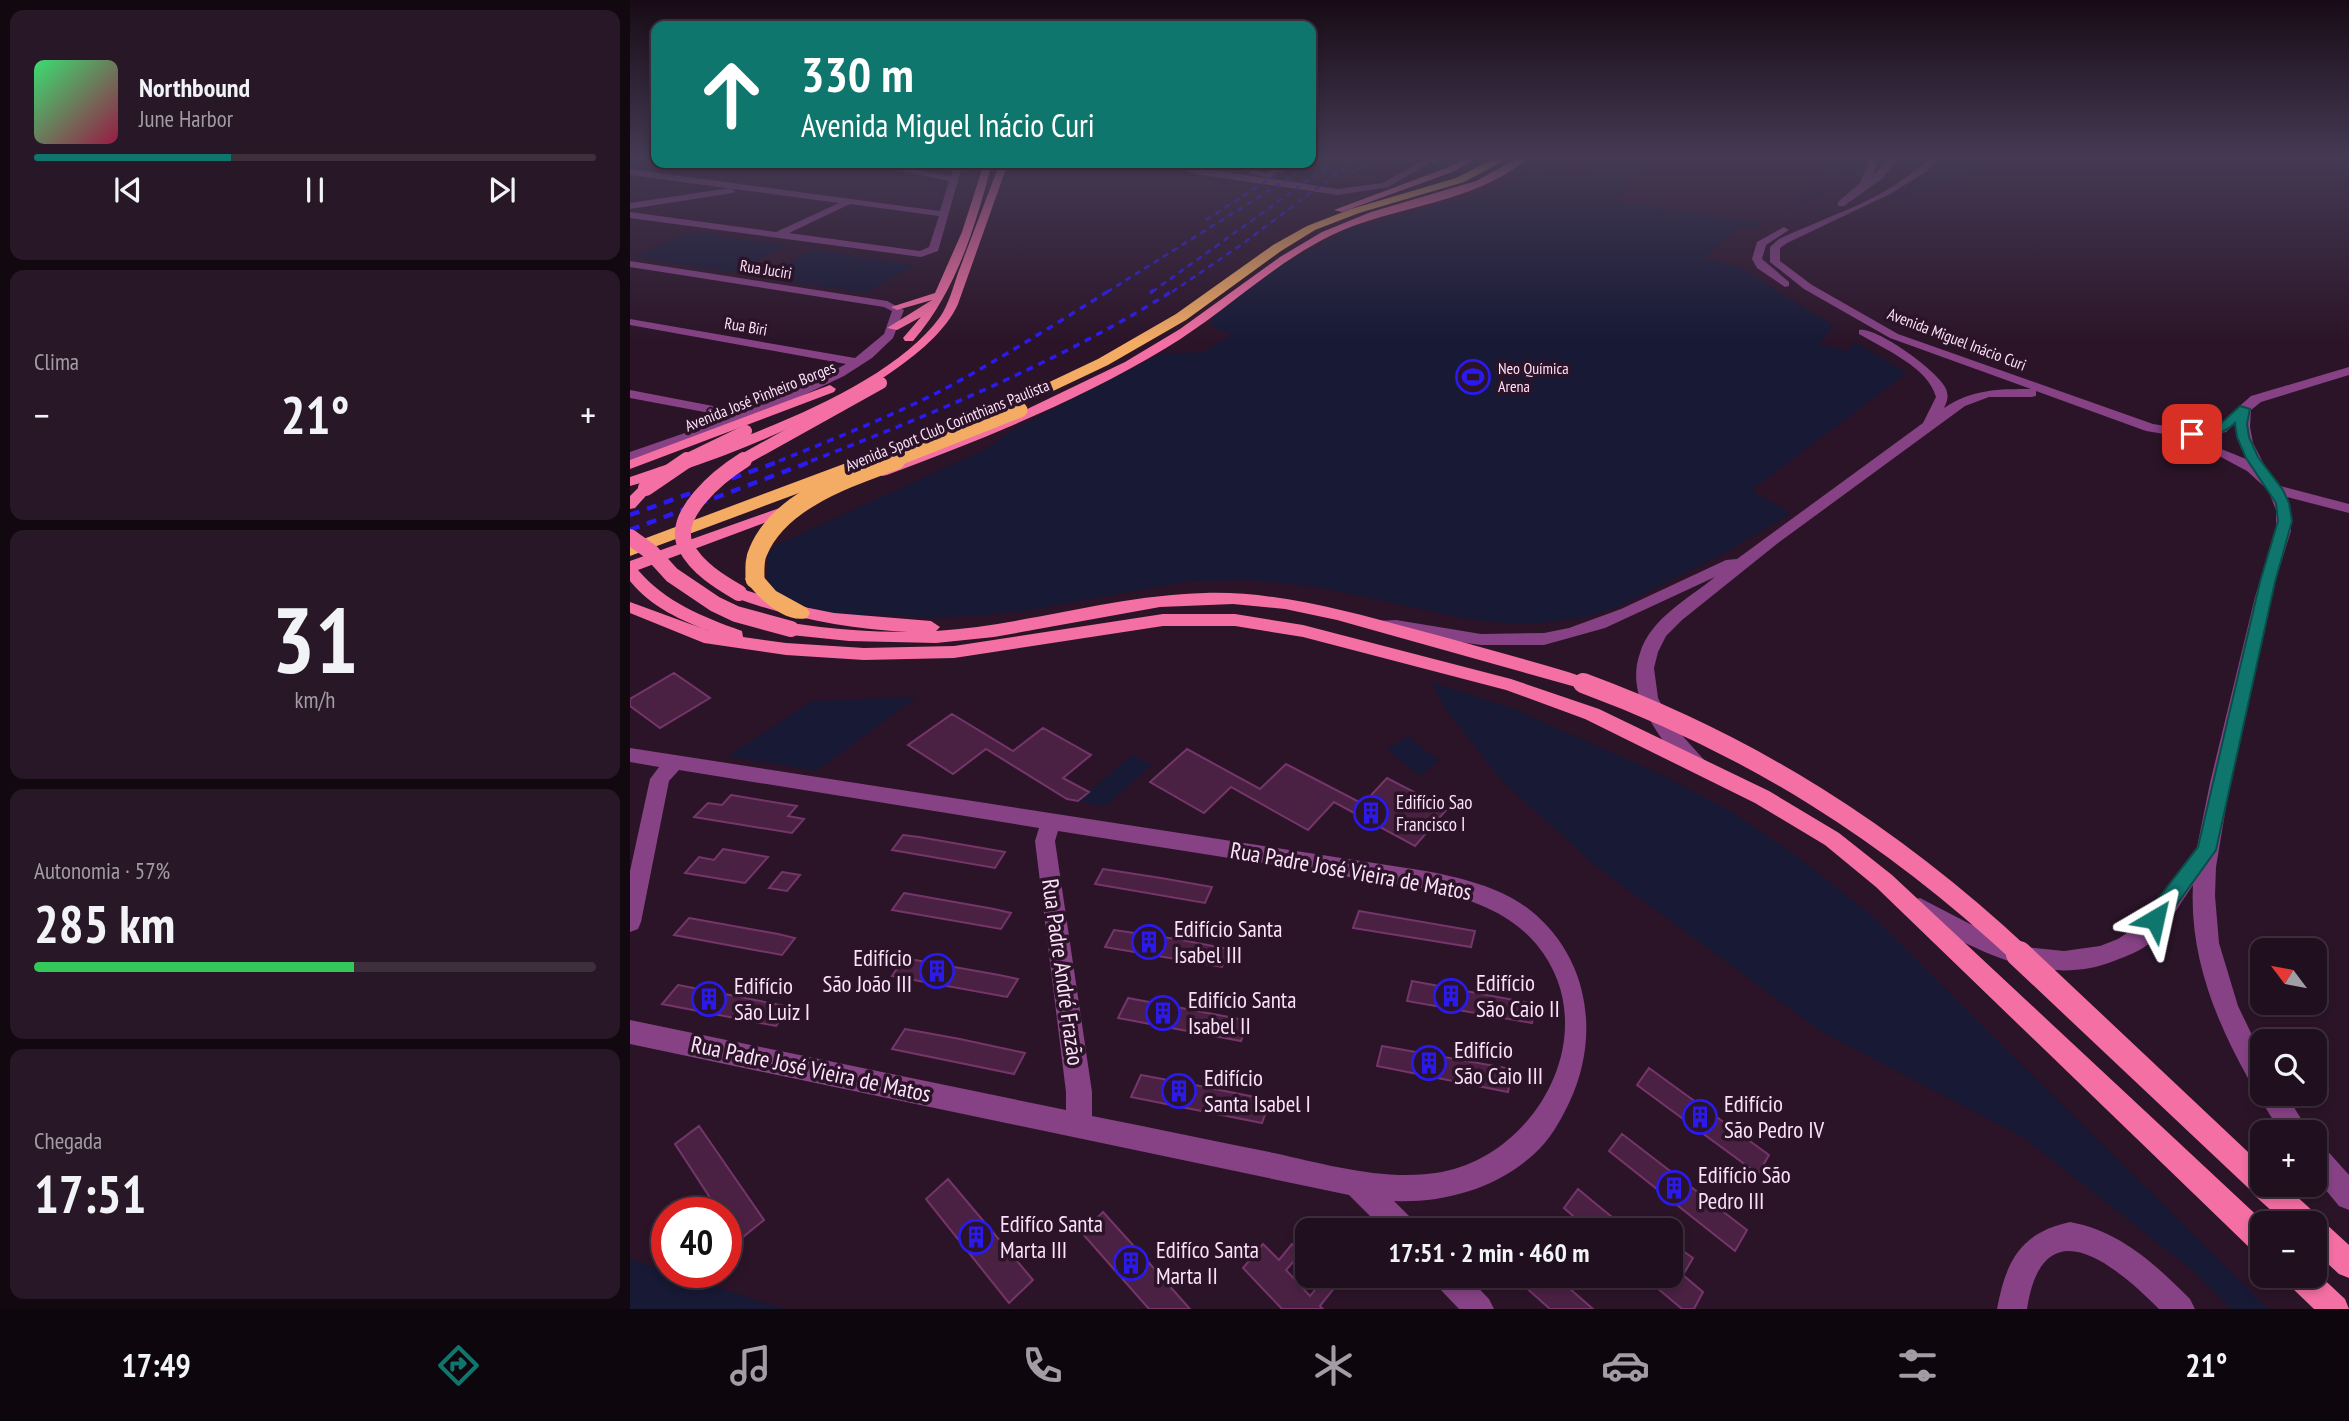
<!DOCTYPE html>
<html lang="pt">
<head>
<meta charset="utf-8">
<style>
  :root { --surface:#200f1e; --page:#281827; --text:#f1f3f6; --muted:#a29ca4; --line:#3d2f3c; --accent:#0f766e }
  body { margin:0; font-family:"PT Sans Narrow",sans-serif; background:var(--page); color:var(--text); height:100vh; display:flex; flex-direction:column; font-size:26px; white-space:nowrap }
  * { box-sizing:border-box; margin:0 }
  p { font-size:23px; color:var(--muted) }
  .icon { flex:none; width:38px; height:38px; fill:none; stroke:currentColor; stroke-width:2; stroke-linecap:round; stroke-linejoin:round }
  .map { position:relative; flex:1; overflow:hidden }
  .drawer { display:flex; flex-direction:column; gap:10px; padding:10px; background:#120810; width:630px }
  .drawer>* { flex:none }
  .banner { position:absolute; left:21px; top:21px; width:665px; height:147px; border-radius:14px; box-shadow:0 4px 10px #0003,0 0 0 2px var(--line); background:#0f766e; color:#fff; overflow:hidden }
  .needle { width:46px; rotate:302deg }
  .tools { position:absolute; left:1620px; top:938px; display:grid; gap:14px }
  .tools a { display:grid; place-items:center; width:77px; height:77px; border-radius:14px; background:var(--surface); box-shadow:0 4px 10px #0003,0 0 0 2px var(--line); font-size:35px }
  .speed { position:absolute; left:21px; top:1197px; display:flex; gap:14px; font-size:35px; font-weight:700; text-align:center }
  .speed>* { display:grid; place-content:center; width:91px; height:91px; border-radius:50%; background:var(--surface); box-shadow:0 4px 10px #0003,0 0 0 2px var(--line); line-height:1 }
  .speed .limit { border:10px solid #d22; background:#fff; color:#111 }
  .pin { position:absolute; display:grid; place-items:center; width:60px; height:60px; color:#fff; margin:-30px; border-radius:14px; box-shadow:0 4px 10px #0006 }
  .me { position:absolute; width:77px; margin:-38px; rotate:36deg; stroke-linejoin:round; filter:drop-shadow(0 0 5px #0008) }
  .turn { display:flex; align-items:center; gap:24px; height:147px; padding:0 35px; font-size:32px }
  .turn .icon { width:91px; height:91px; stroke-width:2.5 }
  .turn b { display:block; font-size:49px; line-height:60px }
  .big { font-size:52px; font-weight:700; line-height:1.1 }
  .drawer .widget { flex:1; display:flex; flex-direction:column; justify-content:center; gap:10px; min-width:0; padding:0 24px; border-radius:14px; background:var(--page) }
  .drawer .dial { align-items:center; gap:0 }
  .dial b { font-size:91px; line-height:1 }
  .song { display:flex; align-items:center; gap:21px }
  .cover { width:84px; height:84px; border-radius:10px; background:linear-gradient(135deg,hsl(140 70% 55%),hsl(340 70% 35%)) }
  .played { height:7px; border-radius:4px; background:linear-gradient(90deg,var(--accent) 35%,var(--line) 35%) }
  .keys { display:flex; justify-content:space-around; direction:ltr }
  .heat { display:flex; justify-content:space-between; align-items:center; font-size:38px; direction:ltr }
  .charge { height:10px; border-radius:5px; background:linear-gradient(90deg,#34c759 57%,var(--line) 0) }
  .trip { position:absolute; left:665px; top:1218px; width:388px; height:70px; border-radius:14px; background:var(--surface); box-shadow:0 4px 10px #0003,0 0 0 2px var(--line); font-weight:700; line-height:70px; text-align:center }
  .tabs { display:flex; height:112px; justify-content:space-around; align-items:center; background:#0d060c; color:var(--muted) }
  .tabs .icon { width:49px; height:49px }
  .tabs .current { color:var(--accent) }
  .tabs b { font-size:32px; color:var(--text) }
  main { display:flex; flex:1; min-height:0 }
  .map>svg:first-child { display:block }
  .green { fill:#171935 }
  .building { fill:#4b2143; stroke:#75356a; stroke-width:2 }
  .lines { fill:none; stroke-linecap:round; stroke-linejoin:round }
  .minor { fill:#864285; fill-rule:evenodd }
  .major { fill:#f46fa4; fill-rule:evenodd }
  .highway { fill:#f4ab64; fill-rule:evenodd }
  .rail-far2 { stroke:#2a1aee; stroke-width:2.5; stroke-dasharray:6 5; stroke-linecap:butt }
  .rail-far1 { stroke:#2a1aee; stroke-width:3.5; stroke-dasharray:7 6; stroke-linecap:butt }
  .rail { stroke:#2a1aee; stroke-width:4.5; stroke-dasharray:10 8; stroke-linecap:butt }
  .major-bridge-far3 { stroke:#f46fa4; stroke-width:12 }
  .major-bridge-far2 { stroke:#f46fa4; stroke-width:16 }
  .major-bridge-far1 { stroke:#f46fa4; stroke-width:20 }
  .major-bridge { stroke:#f46fa4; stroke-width:26 }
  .highway-bridge-far1 { stroke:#f4ab64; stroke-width:15 }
  .highway-bridge { stroke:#f4ab64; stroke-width:19 }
  .route { fill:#0f766e; stroke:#0a4d48; stroke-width:2 }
  .labels { text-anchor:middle; stroke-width:7; stroke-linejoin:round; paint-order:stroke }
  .far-street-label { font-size:16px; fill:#fde0fa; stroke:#2b1428 }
  .far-poi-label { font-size:16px; fill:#fde0fa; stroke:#2b1428; text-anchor:start }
  .poi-label { font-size:19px; fill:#fde0fa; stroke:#2b1428; text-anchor:start }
  .near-street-label { font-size:23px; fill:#fde0fa; stroke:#2b1428 }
  .near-poi-label { font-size:23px; fill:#fde0fa; stroke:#2b1428; text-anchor:start }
</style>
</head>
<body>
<main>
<section class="drawer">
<div class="widget">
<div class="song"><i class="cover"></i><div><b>Northbound</b><p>June Harbor</p></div></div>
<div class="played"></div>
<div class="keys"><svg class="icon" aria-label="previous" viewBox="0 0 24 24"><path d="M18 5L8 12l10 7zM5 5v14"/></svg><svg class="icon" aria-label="pause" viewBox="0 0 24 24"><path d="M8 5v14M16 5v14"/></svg><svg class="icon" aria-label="next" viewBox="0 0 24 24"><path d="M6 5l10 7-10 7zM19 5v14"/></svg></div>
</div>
<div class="widget"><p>Clima</p>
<div class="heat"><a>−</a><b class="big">21°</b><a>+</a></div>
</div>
<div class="widget dial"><b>31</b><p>km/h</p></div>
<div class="widget"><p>Autonomia · 57%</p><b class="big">285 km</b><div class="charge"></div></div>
<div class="widget"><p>Chegada</p><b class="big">17:51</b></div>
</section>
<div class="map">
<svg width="1719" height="1309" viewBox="0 0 1719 1309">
  <rect width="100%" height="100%" fill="#2b1428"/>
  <path class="green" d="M977,158H1018L985,201L1134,223L1123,228L1109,226L1074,258L1109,267L1204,326L1189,344L1217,351L1225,342L1277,373L1124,488L1125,493L1161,513L1095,553L988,607L952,618L911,623L883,624L838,619L688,587L624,580L560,581L399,610L354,615L297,618L252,614L207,618L164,607L137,584V555L144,546L354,450L386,428L530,354L573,352L602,335L581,326L583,315L655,263L719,229L843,197L904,171L955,177Z
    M1199,158H1218C1211,186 1179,200 1155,211L1153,210C1172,199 1207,186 1199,158Z
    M1315,158H1360L1336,175L1250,203C1270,192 1306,180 1315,158Z
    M61,232L156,246L103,272L5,257Z
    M183,250L284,265L236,293L131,277Z
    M801,682L884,709L1030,774L1102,812L1168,857L1241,915L1638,1309H1601L1561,1269L1393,1137L1190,1031L966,866L872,781L814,707Z
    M287,697L186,771L98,756L182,701Z
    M778,736L809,761L790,776L757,750Z
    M502,755L522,765L475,806L448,801Z
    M0,1259L154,1309H0Z"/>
  <path class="building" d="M44,673L80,698L30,728L0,706V699Z
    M322,714L383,751L413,728L461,755L433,778L459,792L448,801L437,799L356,749L323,774L278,745Z
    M557,749L630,789L656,764L733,804L757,778L817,809L785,846L704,802L678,830L601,787L574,813L520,782Z
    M101,795L167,806L158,816L174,819L162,833L64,817L78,803L92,805Z
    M273,835L289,837L375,852L365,868L262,850Z
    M93,849L138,857L115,883L55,873L69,857L84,860Z
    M473,869L531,878L582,887L575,903L465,884Z
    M152,872L170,875L157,891L139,888Z
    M274,893L364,909L381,913L371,929L262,910Z
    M729,911L845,931L841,947L723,928Z
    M59,918L148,934L165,938L152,955L44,935Z
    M484,930L546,939L599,949L592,967L475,947Z
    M274,958L369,975L388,979L377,997L262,976Z
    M782,981L905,1004L902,1023L777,1001Z
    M48,985L100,995L160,1007L146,1026L32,1004Z
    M498,998L599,1017L618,1021L611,1041L488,1018Z
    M275,1029L330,1039L395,1053L384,1074L262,1049Z
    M752,1046L882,1069L878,1092L747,1066Z
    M1019,1068L1139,1155L1128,1174L1007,1085Z
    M511,1075L570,1086L640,1100L632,1123L501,1097Z
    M69,1126L134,1220L108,1241L96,1223V1213H90L45,1144Z
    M992,1134L1117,1230L1105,1251L979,1151Z
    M318,1179L403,1280L379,1303L296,1199Z
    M948,1189L966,1204L998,1230H959L934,1208Z
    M473,1212L520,1264L560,1309H519L452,1233Z
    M633,1244L649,1260L662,1244L671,1253L656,1270L680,1296L695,1278L705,1287L690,1306L693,1309H652L613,1268Z
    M1053,1251L1063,1258L1053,1275L1073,1292L1064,1309H1052L1013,1276H1041V1265L1043,1267Z
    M883,1276H948L939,1288L963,1309H920Z"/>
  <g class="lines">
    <path class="minor" d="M797,158H808L758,187L708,195L565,174L538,163L708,189L753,183Z
      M1240,158H1248L1243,176L1259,158H1268L1253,178L1214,206H1208V202L1230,183Z
      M1299,158H1308L1297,171L1260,194L1157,243L1150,248V261L1182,285L1268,334L1523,424L1562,430L1587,426L1621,396L1719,367V375L1631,402L1621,410L1620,427L1623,443L1639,474L1650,486L1719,504V513L1657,497L1661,510V531L1645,582L1600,783L1586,867L1585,896L1589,943L1608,1006L1633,1058V1094H1656L1679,1132H1651C1604,1060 1558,976 1563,885C1551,902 1538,926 1522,941C1511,951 1497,956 1484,961C1413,989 1343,949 1282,914L1279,907L1282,900L1290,898L1340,924L1395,947L1434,951L1470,946L1488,939L1507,926L1567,847L1580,783L1625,597L1646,531V510L1638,490L1617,471L1589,456L1546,441V436L1516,431L1406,391V396L1401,397H1359L1335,406L1148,543L1052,620L1036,636L1028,652L1024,668L1028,698L1040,722L1076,762L1073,767C1049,775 1015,716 1009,696C1005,681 1005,667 1010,653C1021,618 1058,599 1085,577L975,628L914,645H851L750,631L742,625L744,621L766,620L851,634L914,633L939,628L991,609L1096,560L1107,559L1293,423L1306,397C1298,367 1254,349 1229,334V330C1247,327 1306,370 1315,387C1319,395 1318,400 1314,408C1342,389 1369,389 1401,389L1260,338L1174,289L1140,262V247L1149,239C1198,216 1260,198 1299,158ZM1607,422L1609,443L1616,459L1564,438L1596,432Z
      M230,163H247L321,176L325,163H333L308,251L291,257L0,218V212L146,232L209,203L0,175V169L310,211L319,181ZM220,204L309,216L299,247L290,251L159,233Z
      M653,163H663L639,178L618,173L622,170L635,173Z
      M100,188L105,191L103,193L0,209V203Z
      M1154,227L1159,230L1136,245L1132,259L1159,282V286L1155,287L1127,268L1122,259L1127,242Z
      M0,261L257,301L274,310L263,338L242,358L214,376L142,410L0,461V452L101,417L0,398V390L114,412L171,388L216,364L0,325V319L225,358L254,334L262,311L254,307L0,267Z
      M0,748L796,871C831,878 871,887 900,910C959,957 971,1036 939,1103C930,1122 919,1141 903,1155C865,1189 813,1203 764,1201L783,1220L787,1230H754L719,1195L0,1044V1020L436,1110V1092L405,841L409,828L49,770L39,781L11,922L8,929L0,932V871L20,779L29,767L0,762ZM428,831L796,889C837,898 879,911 907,945C975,1028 910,1153 812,1172C757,1182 698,1165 644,1153C583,1141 523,1128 462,1116V1092L425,841Z
      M1685,1143L1694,1147L1719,1175V1210L1709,1206L1685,1177Z
      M1440,1222C1490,1231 1525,1264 1560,1299L1565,1309H1529C1485,1265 1413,1204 1397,1309H1367C1376,1261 1390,1233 1440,1222Z
      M803,1276H837L859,1299L864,1309H829L807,1286Z"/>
    <path class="major" d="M800,158H813L803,163Z
      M835,158H846L825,171L712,212L704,210L819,167Z
      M888,158H898C845,204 764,205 702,235C642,264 593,314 536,348C448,401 353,439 257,475L252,476L245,472L391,412L495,362L550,329L650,257L692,232L741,212L846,181Z
      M354,163H362C345,227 327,290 283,341H275L273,338L291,317L267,330L257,328L302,300L267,310L261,307L305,293L332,232Z
      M370,163H378L328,304C292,385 84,465 0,486V477C89,447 253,395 310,317C319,304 323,287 328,273C342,236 356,199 370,163Z
      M200,385L206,389L204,392L0,469V460Z
      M16,484L23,488L5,508L0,509V496L11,485Z
      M161,504L166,505L168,508L166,511L8,570C35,602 73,617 112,631L113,637L156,643L234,648L324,646L533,614H605L673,625L881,679L969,709L1139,791L1209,833L1262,875L1635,1223L1633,1255L1623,1251L1246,887L1195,845L1125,803L955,719L876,690L673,637L605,626H533L324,658L234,660L156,655L74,643L0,613V602L82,632C52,621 21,607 0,581V561Z
      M109,588L159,604L204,613L301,621L310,627L306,631C397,625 485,595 575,593C647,591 716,611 784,629C836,643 887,657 938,672L959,679L962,683L959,687L953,689L707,620L655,609L603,604L530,607L364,637L306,643L219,641L161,635L152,629L161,623C200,629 239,632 278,632C218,629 160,618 103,597L101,593L103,589Z
      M1633,1172V1185H1654L1685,1213L1688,1220L1695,1223L1719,1245V1278L1709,1274L1685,1252V1223H1655L1624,1195L1620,1185L1624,1175Z
      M1685,1271L1715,1299L1719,1309H1684L1660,1286L1656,1276H1685Z"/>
    <path class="highway" d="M865,158H879L834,182L729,213L685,230L651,251L556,320L478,365L421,392L239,467L0,556V544L227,459L411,386L468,359L546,314L643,245L677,226L721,209L826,178Z
      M125,573L132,575L146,591L177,608L180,613L177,618C155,624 126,597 115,579L118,575Z"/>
    <path class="rail-far2" d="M720,174L744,158
      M576,220L664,163
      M477,292L691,158
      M522,292L709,158
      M542,292L611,245L727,158"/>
    <path class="rail-far1" d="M520,293L524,290
      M149,461C206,438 265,415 320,386C375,356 427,323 480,290
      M181,461C305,413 431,361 544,290"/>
    <path class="rail" d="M0,515L153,460
      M0,530L185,460"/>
    <path class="major-bridge-far3" d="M54,461L116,431
      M111,461L251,383"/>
    <path class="major-bridge-far2" d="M16,488L57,460
      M0,537L21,552L42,575L85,604L106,614L161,629
      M109,593C90,582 67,568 56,547C40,515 90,475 114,460"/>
    <path class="major-bridge-far1" d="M953,683C1121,745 1260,833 1391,955"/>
    <path class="major-bridge" d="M1389,954L1633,1184"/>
    <path class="highway-bridge-far1" d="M261,461L390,410"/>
    <path class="highway-bridge" d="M125,579C125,570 124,560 128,552C149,500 218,478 266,460"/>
  </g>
  <linearGradient id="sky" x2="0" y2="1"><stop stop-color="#180b16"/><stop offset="0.46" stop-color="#443a53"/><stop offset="1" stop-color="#443a53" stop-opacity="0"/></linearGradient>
  <rect width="1719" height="342" fill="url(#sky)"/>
  <path class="route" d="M1610,406L1620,409L1617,424L1619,437L1628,457L1653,490L1659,503L1662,521L1645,582L1586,850L1532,925L1525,928L1517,925L1514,919L1517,913L1568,847L1630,582L1648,521L1646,503L1616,458L1607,437L1605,423C1595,433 1569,443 1556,434L1562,430L1588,426Z"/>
  <defs>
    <g id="stadium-ring" transform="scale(1.75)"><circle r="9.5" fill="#2b1428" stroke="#2a1aee" stroke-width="1.5"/><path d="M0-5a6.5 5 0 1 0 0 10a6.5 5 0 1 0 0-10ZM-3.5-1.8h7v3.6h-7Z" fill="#2a1aee"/></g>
    <g id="building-ring" transform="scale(1.75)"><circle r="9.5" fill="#2b1428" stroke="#2a1aee" stroke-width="1.5"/><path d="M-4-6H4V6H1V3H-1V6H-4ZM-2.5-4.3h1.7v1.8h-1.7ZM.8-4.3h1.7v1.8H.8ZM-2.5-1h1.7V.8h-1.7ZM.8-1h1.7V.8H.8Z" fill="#2a1aee"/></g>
  </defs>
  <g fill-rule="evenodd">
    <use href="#stadium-ring" x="843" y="377"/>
    <use href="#building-ring" x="741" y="813"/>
    <use href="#building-ring" x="519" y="942"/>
    <use href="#building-ring" x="307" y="971"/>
    <use href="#building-ring" x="821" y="996"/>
    <use href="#building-ring" x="79" y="999"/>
    <use href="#building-ring" x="533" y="1013"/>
    <use href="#building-ring" x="799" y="1063"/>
    <use href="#building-ring" x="549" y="1091"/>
    <use href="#building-ring" x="1070" y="1117"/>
    <use href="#building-ring" x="1044" y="1188"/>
    <use href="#building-ring" x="346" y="1237"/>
    <use href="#building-ring" x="501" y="1263"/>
  </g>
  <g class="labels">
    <g class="far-street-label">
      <text transform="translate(136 269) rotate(9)" y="6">Rua Juciri</text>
      <text transform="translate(116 326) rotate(10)" y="6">Rua Biri</text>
      <text transform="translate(1327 339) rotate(21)" y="6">Avenida Miguel Inácio Curi</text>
      <text transform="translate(130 396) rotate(-22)" y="6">Avenida José Pinheiro Borges</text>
      <text transform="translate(317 425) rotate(-22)" y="6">Avenida Sport Club Corinthians Paulista</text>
    </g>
    <g class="far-poi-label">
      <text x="868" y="374">Neo Química<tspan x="868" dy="18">Arena</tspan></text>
    </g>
    <g class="poi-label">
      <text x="766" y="809">Edifício Sao<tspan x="766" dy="22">Francisco I</tspan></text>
    </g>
    <g class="near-street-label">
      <text transform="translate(721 871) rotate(10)" y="8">Rua Padre José Vieira de Matos</text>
      <text transform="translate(433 972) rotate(82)" y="8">Rua Padre André Frazão</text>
      <text transform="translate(181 1069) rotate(12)" y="8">Rua Padre José Vieira de Matos</text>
    </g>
    <g class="near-poi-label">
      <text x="544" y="937">Edifício Santa<tspan x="544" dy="26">Isabel III</tspan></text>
      <text x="282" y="966" text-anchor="end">Edifício<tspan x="282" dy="26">São João III</tspan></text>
      <text x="846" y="991">Edifício<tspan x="846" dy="26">São Caio II</tspan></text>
      <text x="104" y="994">Edifício<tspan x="104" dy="26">São Luiz I</tspan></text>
      <text x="558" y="1008">Edifício Santa<tspan x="558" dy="26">Isabel II</tspan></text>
      <text x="824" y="1058">Edifício<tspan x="824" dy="26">São Caio III</tspan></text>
      <text x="574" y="1086">Edifício<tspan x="574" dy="26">Santa Isabel I</tspan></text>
      <text x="1094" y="1112">Edifício<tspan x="1094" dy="26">São Pedro IV</tspan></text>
      <text x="1068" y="1183">Edifício São<tspan x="1068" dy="26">Pedro III</tspan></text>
      <text x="370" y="1232">Edifíco Santa<tspan x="370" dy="26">Marta III</tspan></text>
      <text x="526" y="1258">Edifíco Santa<tspan x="526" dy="26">Marta II</tspan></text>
    </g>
  </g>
</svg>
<div class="tools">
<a><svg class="needle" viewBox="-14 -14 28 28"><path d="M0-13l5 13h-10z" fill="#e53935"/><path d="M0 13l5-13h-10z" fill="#a29ca4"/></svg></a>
<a><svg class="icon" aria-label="search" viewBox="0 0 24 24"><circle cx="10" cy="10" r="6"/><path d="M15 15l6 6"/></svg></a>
<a>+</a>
<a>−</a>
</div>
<div class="speed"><div class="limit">40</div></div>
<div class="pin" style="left:1562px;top:434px;background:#d93025"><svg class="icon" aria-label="arrive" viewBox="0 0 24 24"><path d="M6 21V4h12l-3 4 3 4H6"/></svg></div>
<svg class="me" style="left:1525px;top:919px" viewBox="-20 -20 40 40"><path d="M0-17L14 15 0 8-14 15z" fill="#0f766e" stroke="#fff" stroke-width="4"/></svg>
<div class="trip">17:51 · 2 min · 460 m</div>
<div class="banner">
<div class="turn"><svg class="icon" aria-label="ahead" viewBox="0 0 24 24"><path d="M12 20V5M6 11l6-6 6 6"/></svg><div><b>330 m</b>Avenida Miguel Inácio Curi</div></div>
</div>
</div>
</main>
<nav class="tabs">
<b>17:49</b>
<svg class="icon current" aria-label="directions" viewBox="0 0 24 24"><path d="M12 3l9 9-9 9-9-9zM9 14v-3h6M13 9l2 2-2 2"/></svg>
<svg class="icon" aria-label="music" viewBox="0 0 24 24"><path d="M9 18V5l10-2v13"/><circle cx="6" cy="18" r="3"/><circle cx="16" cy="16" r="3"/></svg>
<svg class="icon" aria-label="phone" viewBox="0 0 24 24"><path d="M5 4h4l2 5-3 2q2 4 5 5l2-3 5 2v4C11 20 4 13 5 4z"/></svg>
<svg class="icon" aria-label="climate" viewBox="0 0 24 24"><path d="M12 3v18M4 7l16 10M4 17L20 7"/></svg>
<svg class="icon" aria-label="car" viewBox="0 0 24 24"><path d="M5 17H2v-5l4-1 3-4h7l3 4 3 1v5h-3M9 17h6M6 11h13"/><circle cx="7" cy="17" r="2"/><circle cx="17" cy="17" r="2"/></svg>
<svg class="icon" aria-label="filters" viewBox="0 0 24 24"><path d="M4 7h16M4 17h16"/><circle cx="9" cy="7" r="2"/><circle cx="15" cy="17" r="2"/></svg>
<b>21°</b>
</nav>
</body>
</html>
